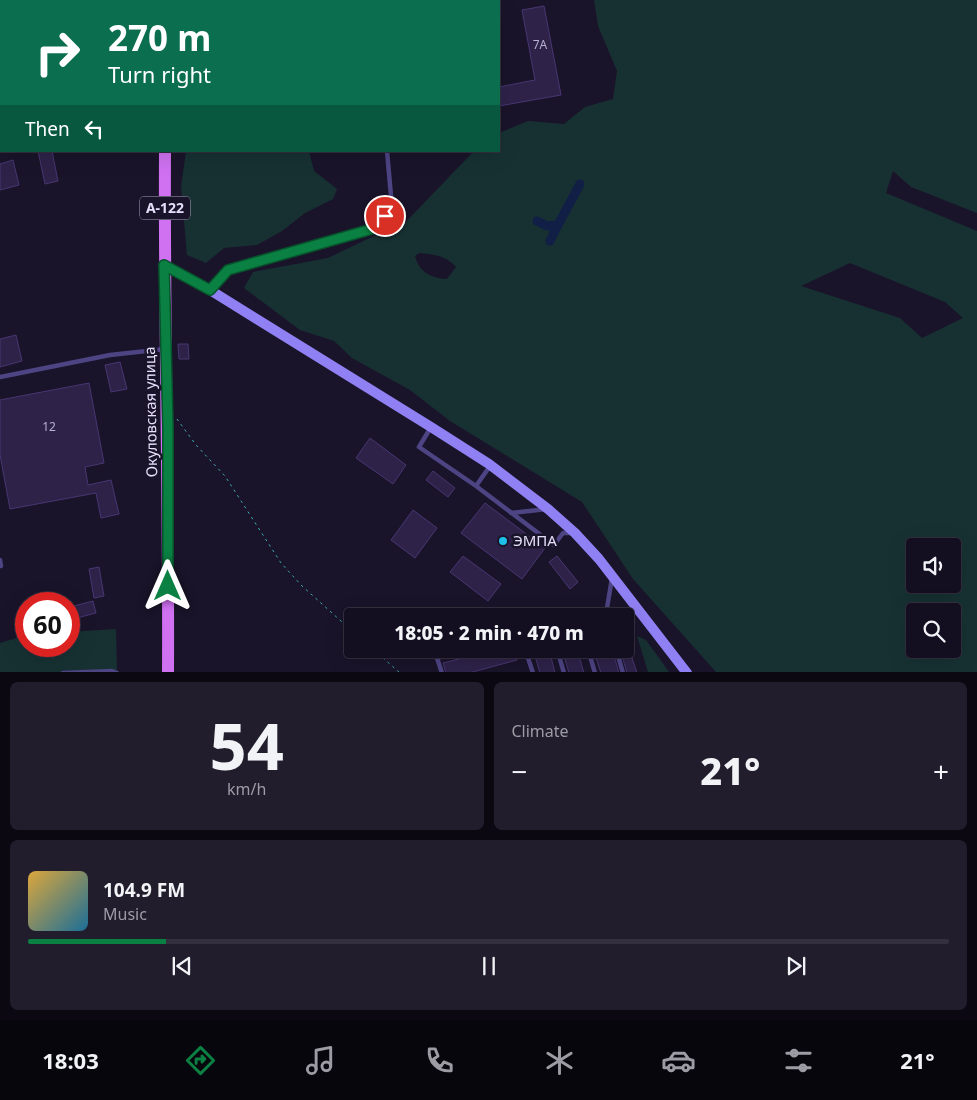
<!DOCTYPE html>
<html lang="en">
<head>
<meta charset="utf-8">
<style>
  :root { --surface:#140f20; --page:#211d2d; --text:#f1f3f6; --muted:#9d9ca5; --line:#332f3e; --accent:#0b8043 }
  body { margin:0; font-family:"Noto Sans",sans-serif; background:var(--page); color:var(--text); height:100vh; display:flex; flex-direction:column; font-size:19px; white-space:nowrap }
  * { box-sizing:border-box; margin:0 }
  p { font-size:16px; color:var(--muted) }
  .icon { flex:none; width:28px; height:28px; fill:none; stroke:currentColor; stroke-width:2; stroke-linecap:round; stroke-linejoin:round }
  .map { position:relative; height:672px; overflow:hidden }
  .drawer { display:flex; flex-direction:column; gap:10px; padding:10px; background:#0b0812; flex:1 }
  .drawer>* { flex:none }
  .banner { position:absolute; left:0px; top:0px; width:500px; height:152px; box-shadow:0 5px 20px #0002,0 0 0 1px var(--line); background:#0b6e4f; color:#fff; overflow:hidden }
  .tools { position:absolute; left:906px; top:538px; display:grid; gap:10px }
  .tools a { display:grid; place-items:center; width:55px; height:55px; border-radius:5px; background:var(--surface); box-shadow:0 5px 20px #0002,0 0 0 1px var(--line); font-size:25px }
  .speed { position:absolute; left:15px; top:592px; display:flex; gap:10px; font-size:25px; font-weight:700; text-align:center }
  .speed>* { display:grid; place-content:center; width:65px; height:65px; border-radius:50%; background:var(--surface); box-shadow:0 5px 20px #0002,0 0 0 1px var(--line); line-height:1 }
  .speed .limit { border:8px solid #d22; background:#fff; color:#111 }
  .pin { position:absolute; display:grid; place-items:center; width:42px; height:42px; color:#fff; margin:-21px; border:2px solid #fff; border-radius:50%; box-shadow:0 1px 5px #0007 }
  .me { position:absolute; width:55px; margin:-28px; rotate:0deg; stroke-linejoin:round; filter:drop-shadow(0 0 4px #0008) }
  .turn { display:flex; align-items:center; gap:18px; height:105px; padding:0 25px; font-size:22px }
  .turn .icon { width:65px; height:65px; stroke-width:2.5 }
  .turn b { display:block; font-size:35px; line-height:42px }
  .then { display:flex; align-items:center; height:48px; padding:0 25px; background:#0003; gap:10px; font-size:19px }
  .big { font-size:38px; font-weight:800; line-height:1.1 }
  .drawer .card { flex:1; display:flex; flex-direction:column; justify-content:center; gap:8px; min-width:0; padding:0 18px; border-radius:8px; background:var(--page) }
  .drawer .dial { align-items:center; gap:0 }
  .dial b { font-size:65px; line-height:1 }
  .song { display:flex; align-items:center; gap:15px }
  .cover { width:60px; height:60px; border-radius:8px; background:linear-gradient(135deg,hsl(40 70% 55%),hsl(200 70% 35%)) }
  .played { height:5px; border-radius:2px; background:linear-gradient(90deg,var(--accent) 15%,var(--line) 15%) }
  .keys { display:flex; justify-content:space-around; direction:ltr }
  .heat { display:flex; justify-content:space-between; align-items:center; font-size:28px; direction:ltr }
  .drawer .tiles { flex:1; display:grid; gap:10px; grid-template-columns:1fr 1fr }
  .card:last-child { grid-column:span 2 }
  .trip { position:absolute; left:344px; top:608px; width:290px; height:50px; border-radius:5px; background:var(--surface); box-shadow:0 5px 20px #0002,0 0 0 1px var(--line); font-weight:800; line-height:50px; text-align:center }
  .menu { display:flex; height:80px; justify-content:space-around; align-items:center; background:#08060d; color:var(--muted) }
  .menu .icon { width:35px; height:35px }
  .menu .current { color:var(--accent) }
  .menu b { font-size:22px; color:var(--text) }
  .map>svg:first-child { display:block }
  .green { fill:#173133; fill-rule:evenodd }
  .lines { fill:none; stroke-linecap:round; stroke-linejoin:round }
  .canal { stroke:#111e46; stroke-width:9 }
  .building { fill:#2e2249; stroke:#483672 }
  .path { stroke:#3dadb2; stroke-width:1; stroke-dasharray:2.5 4; stroke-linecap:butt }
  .service { stroke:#4d4484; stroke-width:4.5 }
  .secondary { stroke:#8f80f3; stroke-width:10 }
  .primary { stroke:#cf71f1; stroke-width:12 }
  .route-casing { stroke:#07532c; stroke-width:12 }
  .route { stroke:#0b8043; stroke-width:9 }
  .poi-dot { fill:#1ec0e9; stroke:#1a142a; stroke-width:2 }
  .labels { text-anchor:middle; stroke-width:5; stroke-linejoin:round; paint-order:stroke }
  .number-label { font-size:12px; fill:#b8b0cf }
  .shield { fill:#1a142a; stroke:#a9a2bd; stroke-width:1 }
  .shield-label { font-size:14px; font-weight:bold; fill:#e6dffc }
  .street-label { font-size:15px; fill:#e6dffc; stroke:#1a142a }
  .poi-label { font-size:15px; fill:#e6dffc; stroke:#1a142a; text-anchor:start }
</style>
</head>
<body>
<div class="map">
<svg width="977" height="673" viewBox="0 0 977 673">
  <rect width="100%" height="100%" fill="#1a142a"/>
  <path class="green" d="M594,0H977V213L911,187L893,171L886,193L977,231V672H716L633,579L582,502L450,421L410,390L352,358L334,341L300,330L244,288L253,272L328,258L380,233L398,230L474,151H499V133L528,121L564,124L585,107L613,99L617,71L598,26ZM419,253C433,254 447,256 456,267L447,279C431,278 419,272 415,256ZM850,263L945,302L963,318L922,338L900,318L801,286ZM915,546H952V584H915ZM915,611H952V649H915Z
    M186,151H309L314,171L337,189L333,199L305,213L282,231L257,245L224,248L206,263L187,255L181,187Z
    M116,629L117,672H0V643L26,635V646H69V632Z
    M637,636L646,640L669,672H648Z"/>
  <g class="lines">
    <path class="canal" d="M537,221L547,226L558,225L580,184
      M550,241L558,225"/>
  </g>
  <path class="building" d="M544,6L561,95L499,106V87L535,80L522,10Z
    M38,151H52L58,181L45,184Z
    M13,160L19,185L0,190V164Z
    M16,335L22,361L0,367V339Z
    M178,344H188L189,359H179Z
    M120,362L127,389L111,392L105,365Z
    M89,383L104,463L85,467L88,485L111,480L119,514L101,518L96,493L10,509L0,455V400Z
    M370,438L406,465L393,484L356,458Z
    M433,471L455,488L448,497L426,480Z
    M485,503L545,548L522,579L461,533Z
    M413,510L437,528L415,558L391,540Z
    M463,556L501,584L488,601L450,572Z
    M557,556L578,582L570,589L549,562Z
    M99,567L104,596L94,598L89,569Z
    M93,601L96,613L73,619L70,607Z
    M584,608L586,616H558L557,613Z
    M498,649H514L517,660L469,673H446L443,663Z
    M533,649H549L555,673H540Z
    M562,649H577L584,673H569Z
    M593,649H612L619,673H601Z
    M620,649H629L637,673H627Z"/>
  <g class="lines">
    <path class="path" d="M177,419L196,445L225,476L281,563L301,585L352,631
      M373,649L400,673"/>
    <path class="service" d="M70,0V1
      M0,125H1
      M211,289L228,270L371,229L385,217L391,196L387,151
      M0,377L110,355L165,349
      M431,427L419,447L476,486L490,466
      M476,486L554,545L563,533H572
      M511,513L547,509
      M0,560L1,566H0
      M452,616L476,610
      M604,616L606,614L612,578
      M435,649L437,658
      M525,649L533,673
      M557,649L564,673
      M588,649L595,673
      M616,649L623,673
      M63,673L112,671L117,673
      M442,673L437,658L467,649"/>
    <path class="secondary" d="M165,265L210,290L431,427L489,464L548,509L575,533L599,559L687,673"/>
    <path class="primary" d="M166,1V0
      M165,151C164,325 169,499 168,673"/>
  </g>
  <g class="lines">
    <g class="route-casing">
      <path id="route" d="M168,586V428L164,265L210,290L228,270L372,229L385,216"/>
    </g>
    <use href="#route" class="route"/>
  </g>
  <circle class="poi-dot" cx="503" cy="541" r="5"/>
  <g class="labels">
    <g class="number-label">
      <text x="540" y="49">7А</text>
      <text x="49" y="431">12</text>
    </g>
    <rect class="shield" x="140" y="196.5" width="50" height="23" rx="4"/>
    <g class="shield-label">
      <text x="165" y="213">А-122</text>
    </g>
    <g class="street-label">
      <text transform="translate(151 412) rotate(-91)" y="5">Окуловская улица</text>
    </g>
    <g class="poi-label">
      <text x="513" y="546">ЭМПА</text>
    </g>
  </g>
</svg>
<div class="tools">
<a><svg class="icon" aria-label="sound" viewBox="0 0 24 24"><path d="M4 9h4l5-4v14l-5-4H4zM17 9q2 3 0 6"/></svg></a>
<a><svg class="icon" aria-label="search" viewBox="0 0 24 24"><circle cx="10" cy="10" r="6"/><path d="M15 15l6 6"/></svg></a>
</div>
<div class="speed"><div class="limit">60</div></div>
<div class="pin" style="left:385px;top:216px;background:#d93025"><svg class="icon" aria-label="arrive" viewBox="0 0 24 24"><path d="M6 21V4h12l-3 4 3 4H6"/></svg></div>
<svg class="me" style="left:168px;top:586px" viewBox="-20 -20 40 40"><path d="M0-17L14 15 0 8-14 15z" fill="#0b8043" stroke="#fff" stroke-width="4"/></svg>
<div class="trip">18:05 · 2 min · 470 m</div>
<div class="banner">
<div class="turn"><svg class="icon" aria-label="right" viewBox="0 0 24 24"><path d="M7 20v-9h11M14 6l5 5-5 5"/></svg><div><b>270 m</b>Turn right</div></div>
<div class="then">Then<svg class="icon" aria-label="left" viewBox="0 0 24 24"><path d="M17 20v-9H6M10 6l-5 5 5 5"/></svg></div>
</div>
</div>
<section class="drawer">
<div class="tiles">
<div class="card dial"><b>54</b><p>km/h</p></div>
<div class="card"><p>Climate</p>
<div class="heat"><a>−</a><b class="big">21°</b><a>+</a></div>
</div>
<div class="card">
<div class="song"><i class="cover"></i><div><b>104.9 FM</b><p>Music</p></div></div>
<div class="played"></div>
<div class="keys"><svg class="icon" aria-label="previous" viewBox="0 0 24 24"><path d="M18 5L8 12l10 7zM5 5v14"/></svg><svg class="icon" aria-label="pause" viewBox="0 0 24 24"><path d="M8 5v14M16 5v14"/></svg><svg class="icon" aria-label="next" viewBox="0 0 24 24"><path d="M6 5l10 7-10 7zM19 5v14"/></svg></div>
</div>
</div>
</section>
<nav class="menu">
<b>18:03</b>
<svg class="icon current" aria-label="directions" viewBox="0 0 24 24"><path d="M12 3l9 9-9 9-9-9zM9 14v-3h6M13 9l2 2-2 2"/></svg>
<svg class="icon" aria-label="music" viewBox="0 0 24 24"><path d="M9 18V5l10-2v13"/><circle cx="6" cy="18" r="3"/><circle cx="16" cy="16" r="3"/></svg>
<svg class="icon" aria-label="phone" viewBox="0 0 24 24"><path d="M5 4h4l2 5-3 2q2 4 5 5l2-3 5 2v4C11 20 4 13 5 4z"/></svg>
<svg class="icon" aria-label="climate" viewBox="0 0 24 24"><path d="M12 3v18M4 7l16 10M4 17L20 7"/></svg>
<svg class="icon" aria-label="car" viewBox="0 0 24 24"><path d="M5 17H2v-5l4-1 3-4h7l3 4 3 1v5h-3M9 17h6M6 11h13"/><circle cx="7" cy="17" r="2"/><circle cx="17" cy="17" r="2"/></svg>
<svg class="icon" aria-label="filters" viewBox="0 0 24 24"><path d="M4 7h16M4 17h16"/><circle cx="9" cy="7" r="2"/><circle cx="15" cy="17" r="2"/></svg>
<b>21°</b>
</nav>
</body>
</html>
